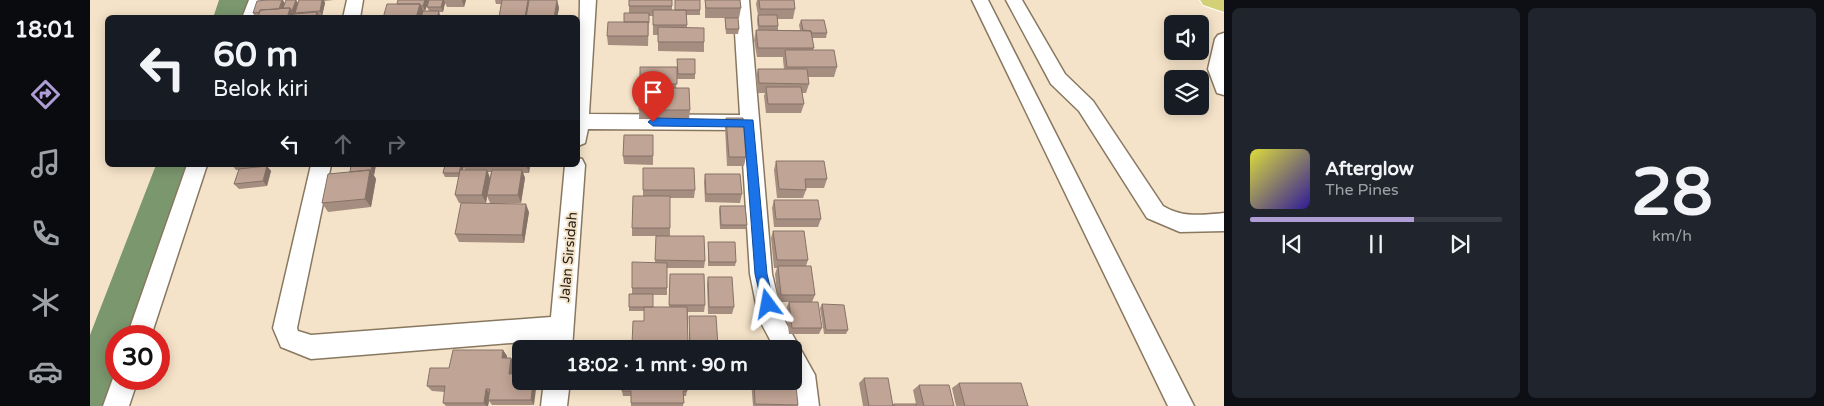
<!DOCTYPE html>
<html lang="id">
<head>
<meta charset="utf-8">
<style>
  :root { --surface:#171b24; --page:#20242c; --text:#f1f3f6; --muted:#9ea1a6; --line:#363941; --accent:#af9ed5 }
  body { margin:0; font-family:"Varela Round",sans-serif; background:var(--page); color:var(--text); height:100vh; display:flex; flex-direction:column; font-size:19px; white-space:nowrap }
  * { box-sizing:border-box; margin:0 }
  p { font-size:16px; color:var(--muted) }
  .icon { flex:none; width:28px; height:28px; fill:none; stroke:currentColor; stroke-width:2; stroke-linecap:round; stroke-linejoin:round }
  .map { position:relative; flex:1; overflow:hidden }
  .side { display:flex; flex-direction:column; gap:8px; padding:8px; background:#0d0f14; width:600px }
  .side>* { flex:none }
  .hud { position:absolute; left:15px; top:15px; width:475px; height:152px; border-radius:8px; box-shadow:0 2px 12px #0003; background:#171b24; color:var(--text); overflow:hidden }
  .fabs { position:absolute; left:1074px; top:15px; display:grid; gap:10px }
  .fabs a { display:grid; place-items:center; width:45px; height:45px; border-radius:8px; background:var(--surface); box-shadow:0 2px 12px #0003; font-size:25px }
  .speed { position:absolute; left:15px; top:325px; display:flex; gap:10px; font-size:25px; font-weight:700; text-align:center }
  .speed>* { display:grid; place-content:center; width:65px; height:65px; border-radius:50%; background:var(--surface); box-shadow:0 2px 12px #0003; line-height:1 }
  .speed .limit { border:8px solid #d22; background:#fff; color:#111 }
  .pin { position:absolute; display:grid; place-items:center; width:42px; height:42px; color:#fff; margin:-51px -21px; border-radius:50% 50% 50% 0; rotate:-45deg; box-shadow:0 0 5px #0007 }
  .pin .icon { rotate:45deg }
  .me { position:absolute; width:55px; margin:-28px; rotate:347deg; stroke-linejoin:round; filter:drop-shadow(0 0 4px #0008) }
  .turn { display:flex; align-items:center; gap:18px; height:105px; padding:0 25px; font-size:22px }
  .turn .icon { width:65px; height:65px; stroke-width:2.5 }
  .turn b { display:block; font-size:35px; line-height:42px }
  .lanes { display:flex; align-items:center; height:48px; padding:0 25px; background:#0003; justify-content:center; gap:25px; direction:ltr }
  .lanes .off { opacity:.35 }
  .side .widget { flex:1; display:flex; flex-direction:column; justify-content:center; gap:8px; min-width:0; padding:0 18px; border-radius:8px; background:var(--page) }
  .side .dial { align-items:center; gap:0 }
  .dial b { font-size:65px; line-height:1 }
  .song { display:flex; align-items:center; gap:15px }
  .cover { width:60px; height:60px; border-radius:8px; background:linear-gradient(135deg,hsl(60 70% 55%),hsl(250 70% 35%)) }
  .played { height:5px; border-radius:2px; background:linear-gradient(90deg,var(--accent) 65%,var(--line) 65%) }
  .keys { display:flex; justify-content:space-around; direction:ltr }
  .side .tiles { flex:1; display:grid; gap:8px; grid-template-columns:repeat(2,1fr) }
  .trip { position:absolute; left:422px; top:340px; width:290px; height:50px; border-radius:8px; background:var(--surface); box-shadow:0 2px 12px #0003; font-weight:700; line-height:50px; text-align:center }
  main { display:flex; flex:1; min-height:0 }
  .tab-bar { display:flex; flex-direction:column; width:90px; justify-content:space-around; align-items:center; background:#090b0e; color:var(--muted) }
  .tab-bar .icon { width:35px; height:35px }
  .tab-bar .active { color:var(--accent) }
  .tab-bar b { font-size:22px; color:var(--text) }
  .map>svg:first-child { display:block }
  .lines { fill:none; stroke-linecap:round; stroke-linejoin:round }
  .river { fill:#7b976e; fill-rule:evenodd }
  .minor-casing { stroke:#887861; stroke-width:3 }
  .highway-casing { stroke:#fff; stroke-width:2 }
  .minor { fill:#fff; fill-rule:evenodd }
  .highway { fill:#d3d077; fill-rule:evenodd }
  .wall { fill:#a58d80; fill-rule:evenodd }
  .shaded-wall { fill:#867368 }
  .building { fill:#c0a495; stroke:#867368 }
  .route { fill:#1a73e8; stroke:#114b97 }
  .labels { text-anchor:middle; stroke-width:4; stroke-linejoin:round; paint-order:stroke }
  .street-label { font-size:14px; fill:#292319; stroke:#f5e3c9 }
</style>
</head>
<body>
<main>
<nav class="tab-bar">
<b>18:01</b>
<svg class="icon active" aria-label="directions" viewBox="0 0 24 24"><path d="M12 3l9 9-9 9-9-9zM9 14v-3h6M13 9l2 2-2 2"/></svg>
<svg class="icon" aria-label="music" viewBox="0 0 24 24"><path d="M9 18V5l10-2v13"/><circle cx="6" cy="18" r="3"/><circle cx="16" cy="16" r="3"/></svg>
<svg class="icon" aria-label="phone" viewBox="0 0 24 24"><path d="M5 4h4l2 5-3 2q2 4 5 5l2-3 5 2v4C11 20 4 13 5 4z"/></svg>
<svg class="icon" aria-label="climate" viewBox="0 0 24 24"><path d="M12 3v18M4 7l16 10M4 17L20 7"/></svg>
<svg class="icon" aria-label="car" viewBox="0 0 24 24"><path d="M5 17H2v-5l4-1 3-4h7l3 4 3 1v5h-3M9 17h6M6 11h13"/><circle cx="7" cy="17" r="2"/><circle cx="17" cy="17" r="2"/></svg>
</nav>
<div class="map">
<svg width="1134" height="406" viewBox="0 0 1134 406">
  <rect width="100%" height="100%" fill="#f5e3c9"/>
  <g class="lines">
    <path class="river" d="M129,0H161L155,18H123Z
      M66,165H104L45,336H26V379H32L24,406H0V335Z"/>
    <g class="minor-casing">
      <path id="minor" d="M159,0H175L169,18H152Z
        M257,0H273L270,18H253Z
        M490,0H506L499,114L650,115L643,0H659L682,274L692,316L725,375L729,406H703L700,381H704V349H685L669,319L660,274L651,130L498,129L495,143L488,146Z
        M882,0H898L1104,406H1078Z
        M916,0H932L975,74L1003,101L1073,206C1092,218 1112,215 1134,213V231L1090,232L1057,218L989,111L961,84Z
        M1134,33V95L1127,93L1118,69L1125,39L1128,35Z
        M488,158L492,159L495,165L482,349H458L459,340L221,359L191,347L183,328L221,165H241L207,328L208,331L221,335L461,317L475,165H488Z
        M97,165H117L61,336H37Z
        M26,370V379H48L39,406H13Z
        M454,381H480L477,406H451Z"/>
    </g>
    <g class="highway-casing">
      <path id="highway" d="M1110,0H1134V12L1113,5Z"/>
    </g>
    <use href="#minor" class="minor"/>
    <use href="#highway" class="highway"/>
  </g>
  <path class="wall" d="M206,0L208,3L209,0H244L234,1L235,3L232,16H229L230,18H166L163,13Z
    M308,0H338L335,11H339L337,7L339,0H376L374,7H357L355,3L353,12H349L350,18H293L307,4Z
    M405,0H467L469,8L467,18H409L411,4H406Z
    M582,0V10H610V15H597V28L614,42V52L568,51V35H563V16H559L558,46L518,45L517,36L534,22L539,13V6Z
    M615,0H650L651,8L649,18H648L649,29L648,34H636L635,23V18H615Z
    M667,0H704L705,9L703,19H687L688,26V30H710L709,25L711,20L737,33L736,38H722L724,48L723,50L747,67L744,77H718L719,84L716,93H712L714,104L711,113H676L674,96L675,93H668L666,78L668,69H694L693,60V57H667L664,40L666,30H668L667,20L668,15L666,4Z
    M587,59L605,74V79H587Z
    M587,67L586,88L600,110L599,119H549L550,84Z
    M636,118L656,157L654,166H637L635,127Z
    M563,135V165L534,164L533,156Z
    M686,161L737,179L734,188H716V190L713,198H687L684,170Z
    M142,165H184V166L177,167L181,171L177,186L149,189L144,184L149,170H146Z
    M286,165L284,175L286,179L281,207L238,212L232,203L260,172Z
    M355,165H373L374,166L373,170H375L373,165H440L439,173H433L435,178L431,203H400L397,196L396,203H369L365,195L369,177H355L353,173ZM398,172H401L400,178Z
    M615,174L652,194L650,203L615,202L614,182Z
    M553,190H605L604,198H580V236H542V228L553,196Z
    M684,200L731,219L728,227H684L682,208Z
    M630,206L657,225L656,229H630L629,210Z
    M439,212L434,243L369,242L365,234Z
    M683,231L718,260L716,266L725,295L722,302L732,328L729,334H699L696,309L699,302H688L685,274L687,268H684L681,238Z
    M566,236L615,261L614,268H577V295H563V307H579L580,274L615,305L614,312H598L597,349H543L542,344L554,321V311H539V307L542,294V288L565,262Z
    M618,242L646,262L645,266H618Z
    M618,277L644,307L642,314H618L617,284Z
    M732,304L758,330L756,334H734L730,308Z
    M599,316L628,346L627,349H599Z
    M413,350L417,356V358L425,364L423,374H431L444,405H402L399,401L398,406H356L353,403L355,392L342,391L337,386L359,368Z
    M774,378L803,404H826L823,390L829,385L864,406H773L769,383Z
    M661,381H704L708,405V406H663Z
    M869,383L938,406H866L862,388Z
    M532,391H597L596,396H594L593,406H541V396H533Z"/>
  <path class="shaded-wall" d="M192,0H193L195,4L192,16L189,11Z
    M206,0L209,5L205,13L206,14L205,17L202,11Z
    M232,0H234L235,3L232,16L230,11Z
    M335,0H338L339,1L335,11L333,6Z
    M353,0H354L355,3L353,12L351,7Z
    M372,0H376L374,7Z
    M438,0H439L440,7L438,18H435Z
    M467,0L469,8L467,18H464Z
    M330,4L334,13L333,18H326Z
    M200,8L205,18H197Z
    M349,11L350,16V18H347Z
    M227,12L230,18H225Z
    M282,165H286L284,175L281,171Z
    M371,165H373L374,166L371,177L369,173Z
    M436,165H440L439,173Z
    M177,166L181,171L177,186L173,181Z
    M280,170L286,179L281,207L275,199Z
    M397,170L400,179L396,203L392,195Z
    M432,170L435,178L431,203L428,195Z
    M436,204L439,212L434,243L432,235Z
    M413,350L417,356L416,364L412,358Z
    M421,358L425,364L423,380L419,374Z
    M443,381H447L444,405L441,400Z
    M396,389L400,394L398,400L399,401L398,406H396L394,403Z"/>
  <path class="building" d="M177,0H192L189,9L170,10V12L163,13L167,1Z
    M196,0H206L202,11L200,8H193Z
    M209,0H232L230,11L205,13Z
    M308,0H335L333,6H331L330,4H307Z
    M339,0H353L351,7H337Z
    M412,0H438L435,17H409Z
    M439,0H467L464,18H436Z
    M539,0H582V6H539Z
    M585,0H610V10H585Z
    M615,0H650L651,8H616Z
    M669,0H704L705,9H670Z
    M297,4H330L326,18H293Z
    M200,8L197,18H168L170,10Z
    M563,10H596L597,25H563Z
    M333,11H349L347,18H331Z
    M227,12L225,18H203L204,14Z
    M534,13H559V23L558,22H534Z
    M668,15H687L688,26H669Z
    M635,18H648L649,29H636Z
    M711,20H734L737,33H721V31L713,30Z
    M518,22H558V36H517Z
    M568,27L614,28V42H568Z
    M666,30L721,31L724,48H668Z
    M695,50H744L747,67H697Z
    M587,59H605V74H588Z
    M550,67H587V84H550Z
    M668,69H717L719,84L669,83Z
    M676,87H711L714,104H678Z
    M576,88H599L600,110H549L550,93H576Z
    M636,118H653L656,157H639Z
    M534,135H563V156H533Z
    M686,161H734L737,179H715L716,190L689,189Z
    M261,165H282L281,171H280V170L260,172Z
    M355,165H371L369,173H353Z
    M177,166L173,181L144,184L149,169Z
    M553,168H604L605,190H553Z
    M280,170L275,199L232,203L238,174Z
    M370,170H397L392,195H365Z
    M402,170H432L428,195H397Z
    M615,174H650L652,194H616Z
    M543,196H580V228H542Z
    M684,200H728L731,219H686Z
    M371,203L436,204L432,235L365,234Z
    M630,206H655L657,225H631Z
    M683,231H714L718,260H687Z
    M566,236H614L615,261L565,260Z
    M618,242H645L646,262H619Z
    M542,262L577,263V288H542Z
    M688,266H721L725,295H691Z
    M580,274H614L615,305H579Z
    M618,277H642L644,307H619Z
    M539,294H563V307H539Z
    M699,302H728L732,328H702Z
    M732,304L754,305L758,330H736Z
    M554,307H597L598,344H542L543,321H554Z
    M599,316H626L628,346H600Z
    M363,350H413L412,358H421L419,374H431V381H443L441,400H398L400,389H396L394,403H353L355,386H337L340,368H359Z
    M704,377H705L708,405L665,404L664,381H704Z
    M774,378H798L803,406H779Z
    M532,381H597V391H593L594,403H541V391H532Z
    M869,383H931L938,406H875Z
    M829,385H859L864,406H834Z
    M804,404H826V406H804Z"/>
  <path class="route" d="M563,118L663,120L677,274L684,304L682,308H673L665,274L654,127L563,126L558,122Z"/>
  <g class="labels">
    <g class="street-label">
      <text transform="translate(478 257) rotate(-85)" y="5">Jalan Sirsidah</text>
    </g>
  </g>
</svg>
<div class="fabs">
<a><svg class="icon" aria-label="sound" viewBox="0 0 24 24"><path d="M4 9h4l5-4v14l-5-4H4zM17 9q2 3 0 6"/></svg></a>
<a><svg class="icon" aria-label="layers" viewBox="0 0 24 24"><path d="M12 4l9 5-9 5-9-5zM3 14l9 5 9-5"/></svg></a>
</div>
<div class="speed"><div class="limit">30</div></div>
<div class="pin" style="left:563px;top:122px;background:#d93025"><svg class="icon" aria-label="arrive" viewBox="0 0 24 24"><path d="M6 21V4h12l-3 4 3 4H6"/></svg></div>
<svg class="me" style="left:678px;top:304px" viewBox="-20 -20 40 40"><path d="M0-17L14 15 0 8-14 15z" fill="#1a73e8" stroke="#fff" stroke-width="4"/></svg>
<div class="trip">18:02 · 1 mnt · 90 m</div>
<div class="hud">
<div class="turn"><svg class="icon" aria-label="left" viewBox="0 0 24 24"><path d="M17 20v-9H6M10 6l-5 5 5 5"/></svg><div><b>60 m</b>Belok kiri</div></div>
<div class="lanes"><svg class="icon" aria-label="left" viewBox="0 0 24 24"><path d="M17 20v-9H6M10 6l-5 5 5 5"/></svg><svg class="icon off" aria-label="ahead" viewBox="0 0 24 24"><path d="M12 20V5M6 11l6-6 6 6"/></svg><svg class="icon off" aria-label="right" viewBox="0 0 24 24"><path d="M7 20v-9h11M14 6l5 5-5 5"/></svg></div>
</div>
</div>
<section class="side">
<div class="tiles">
<div class="widget">
<div class="song"><i class="cover"></i><div><b>Afterglow</b><p>The Pines</p></div></div>
<div class="played"></div>
<div class="keys"><svg class="icon" aria-label="previous" viewBox="0 0 24 24"><path d="M18 5L8 12l10 7zM5 5v14"/></svg><svg class="icon" aria-label="pause" viewBox="0 0 24 24"><path d="M8 5v14M16 5v14"/></svg><svg class="icon" aria-label="next" viewBox="0 0 24 24"><path d="M6 5l10 7-10 7zM19 5v14"/></svg></div>
</div>
<div class="widget dial"><b>28</b><p>km/h</p></div>
</div>
</section>
</main>
</body>
</html>
